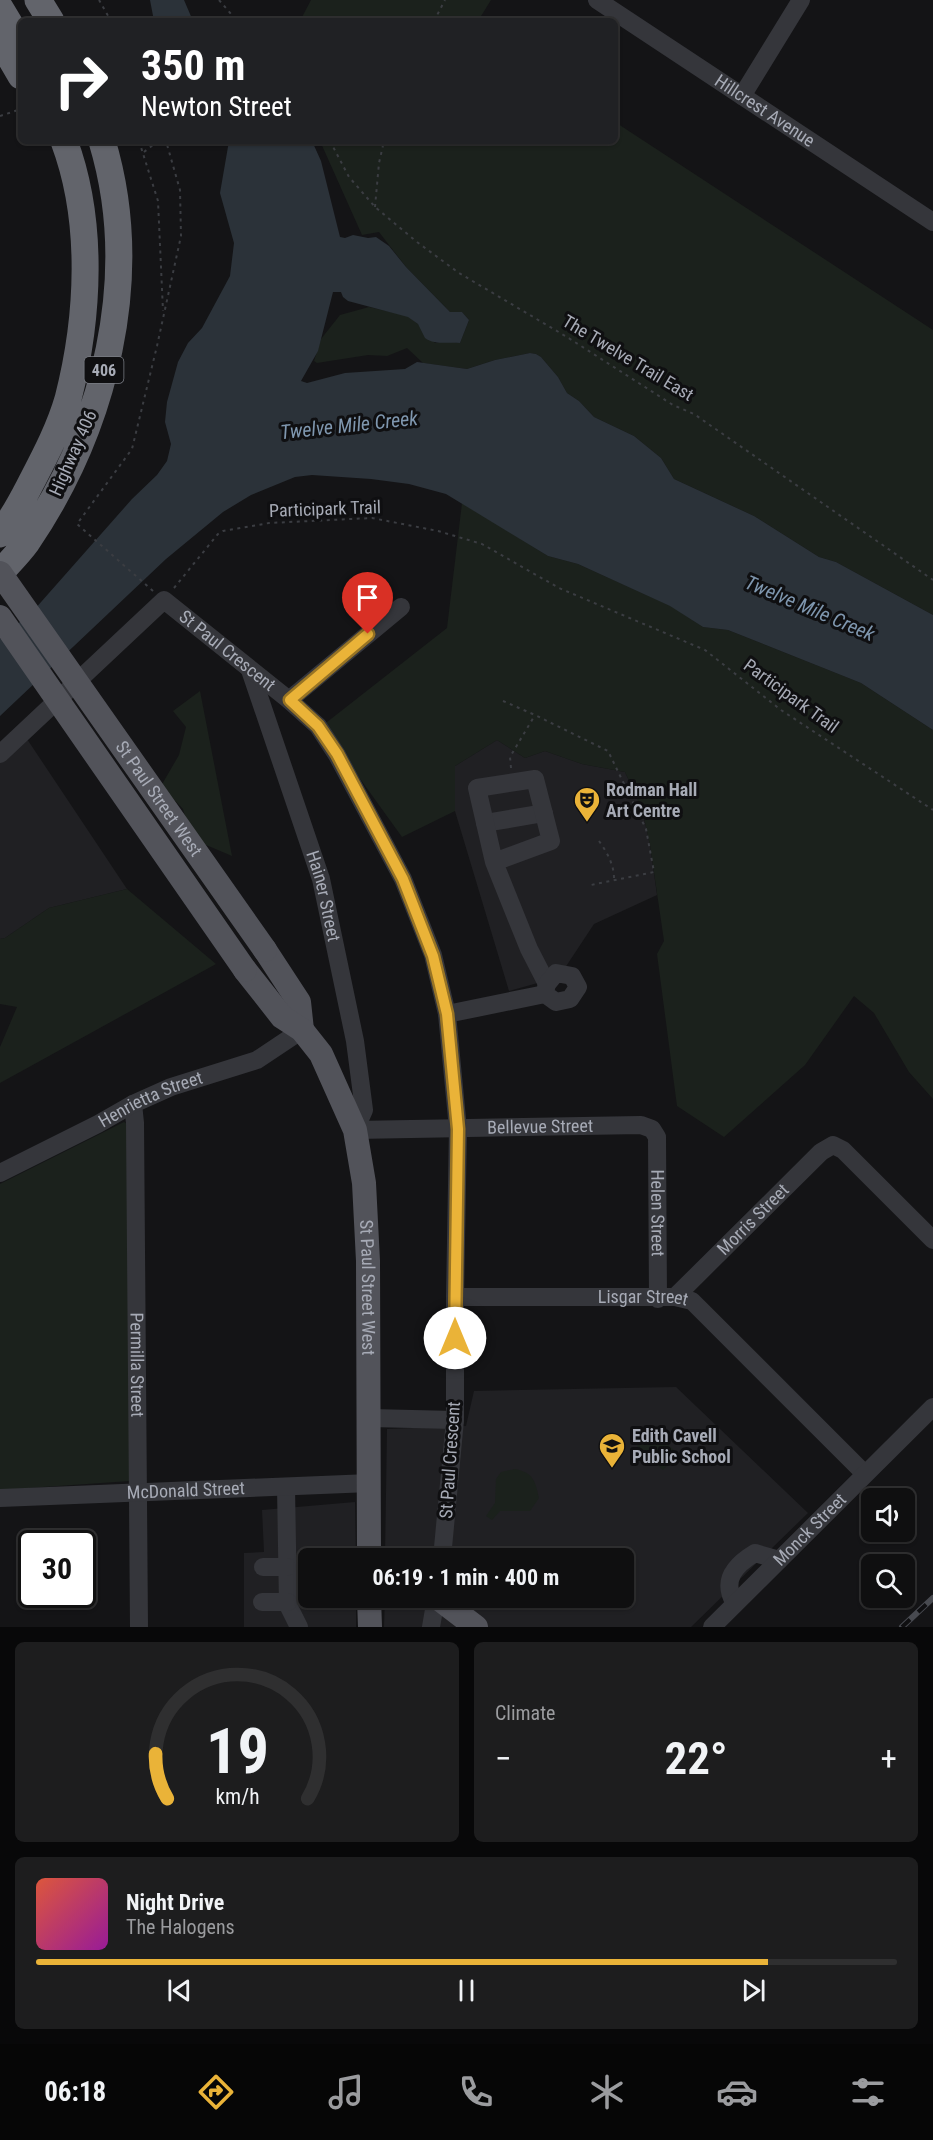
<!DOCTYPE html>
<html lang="en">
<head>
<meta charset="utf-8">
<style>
  :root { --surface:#0f0f10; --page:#1d1d1e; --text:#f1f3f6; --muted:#9b9c9f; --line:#2f2f30; --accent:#eab338 }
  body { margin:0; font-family:"Roboto Condensed",sans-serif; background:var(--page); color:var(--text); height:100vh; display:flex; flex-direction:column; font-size:22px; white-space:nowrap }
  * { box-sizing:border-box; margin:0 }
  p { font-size:20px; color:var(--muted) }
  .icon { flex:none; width:33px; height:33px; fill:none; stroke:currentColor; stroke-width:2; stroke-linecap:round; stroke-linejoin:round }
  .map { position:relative; height:1627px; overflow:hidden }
  .drawer { display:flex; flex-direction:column; gap:15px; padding:15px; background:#080809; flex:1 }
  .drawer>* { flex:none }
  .banner { position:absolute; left:18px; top:18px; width:600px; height:126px; border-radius:9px; box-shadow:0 2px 4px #0004,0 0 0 2px var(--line); background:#202124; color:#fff; overflow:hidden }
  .controls { position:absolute; left:861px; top:1488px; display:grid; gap:12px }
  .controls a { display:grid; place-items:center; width:54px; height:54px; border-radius:9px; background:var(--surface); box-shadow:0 2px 4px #0004,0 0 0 2px var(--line); font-size:30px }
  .speed { position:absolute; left:18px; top:1530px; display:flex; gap:12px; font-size:30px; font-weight:700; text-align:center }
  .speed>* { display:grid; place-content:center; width:78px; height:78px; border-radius:50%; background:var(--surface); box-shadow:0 2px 4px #0004,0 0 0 2px var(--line); line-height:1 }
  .speed .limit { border:3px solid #111; border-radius:9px; background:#fff; color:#111 }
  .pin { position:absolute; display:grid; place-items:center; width:51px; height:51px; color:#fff; margin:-62px -26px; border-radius:50% 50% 50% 0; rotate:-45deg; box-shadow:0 0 6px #0007 }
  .pin .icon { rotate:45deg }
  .me { position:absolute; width:66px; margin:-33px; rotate:0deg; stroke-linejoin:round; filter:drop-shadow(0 0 4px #0008) }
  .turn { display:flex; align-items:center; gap:21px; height:126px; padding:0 24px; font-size:27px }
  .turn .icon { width:78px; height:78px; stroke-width:2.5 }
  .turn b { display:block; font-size:42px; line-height:51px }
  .big { font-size:45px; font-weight:700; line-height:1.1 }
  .drawer .widget { flex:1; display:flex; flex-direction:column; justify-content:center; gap:9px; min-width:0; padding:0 21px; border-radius:9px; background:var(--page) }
  .drawer .dial { align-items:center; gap:0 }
  .dial svg { height:156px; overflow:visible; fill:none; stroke:var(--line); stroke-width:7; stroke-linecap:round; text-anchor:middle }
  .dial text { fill:var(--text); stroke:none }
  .song { display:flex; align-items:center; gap:18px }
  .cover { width:72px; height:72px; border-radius:9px; background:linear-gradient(135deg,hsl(10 70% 55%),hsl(300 70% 35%)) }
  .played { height:6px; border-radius:3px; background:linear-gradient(90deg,var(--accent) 85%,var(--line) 85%) }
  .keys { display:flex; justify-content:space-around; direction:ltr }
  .heat { display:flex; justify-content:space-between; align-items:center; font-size:33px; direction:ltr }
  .drawer .tiles { flex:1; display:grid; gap:15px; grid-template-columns:1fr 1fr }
  .widget:last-child { grid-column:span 2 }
  .trip { position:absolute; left:298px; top:1548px; width:336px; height:60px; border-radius:9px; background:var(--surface); box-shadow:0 2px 4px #0004,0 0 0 2px var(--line); font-weight:700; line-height:60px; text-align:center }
  .menu { display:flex; height:96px; justify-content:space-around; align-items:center; background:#060606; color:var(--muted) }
  .menu .icon { width:42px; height:42px }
  .menu .active { color:var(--accent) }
  .menu b { font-size:27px; color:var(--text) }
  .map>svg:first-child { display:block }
  .built { fill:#202023 }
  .green { fill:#1b211c }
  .water { fill:#2b3239 }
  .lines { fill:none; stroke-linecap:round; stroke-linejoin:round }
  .path { stroke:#3b3d42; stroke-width:2; stroke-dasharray:3 4.5; stroke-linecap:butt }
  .minor { stroke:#35363b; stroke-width:18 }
  .major { stroke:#52535a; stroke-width:24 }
  .highway { stroke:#62646b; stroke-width:27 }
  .rail-casing { stroke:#484a50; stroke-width:6 }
  .rail { stroke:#0f0f11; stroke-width:4; stroke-dasharray:11; stroke-linecap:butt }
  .major-bridge { stroke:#52535a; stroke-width:24 }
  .route-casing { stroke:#987424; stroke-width:15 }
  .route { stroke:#eab338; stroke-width:10 }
  .labels { text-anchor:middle; stroke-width:6; stroke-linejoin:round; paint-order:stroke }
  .shield { fill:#0f0f11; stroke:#797c84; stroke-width:1.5 }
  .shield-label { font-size:16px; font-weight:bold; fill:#a7abb6 }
  .street-label { font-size:18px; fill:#a7abb6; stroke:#0f0f11 }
  .poi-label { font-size:18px; font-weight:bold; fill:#a7abb6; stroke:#0f0f11; text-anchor:start }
  .water-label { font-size:20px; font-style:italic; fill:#7f97af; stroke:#0f0f11 }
</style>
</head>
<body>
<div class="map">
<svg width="933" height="1627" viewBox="0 0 933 1627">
  <rect width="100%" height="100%" fill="#141416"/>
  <path class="built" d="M21,730L127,889L49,908L5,938L0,939V749Z
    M497,740L525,758L545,751L582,764L625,772L642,809L650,845L657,895L594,924L559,977L509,991L455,811V766Z
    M676,1387L808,1513L691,1627H384L385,1598H624V1558H385L387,1429L466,1426L474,1391Z
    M355,1502L356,1558H309V1598H356V1627H244V1553L264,1552L262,1510Z"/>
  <path class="green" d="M311,0H491L478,21H300Z
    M615,122L933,330V615L836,562L819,557L754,516L674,479L661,458L634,436L594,417L579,401L567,393L558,377L541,357L536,354L530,353L495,360L467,369L423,363L407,348L387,356L368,355L317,363L314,361L321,339L340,315L369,307L408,316L418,324L435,343L444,341L460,343L469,320L462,312H450L406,267L379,232L362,235L320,141H615Z
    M462,503L548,556L578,564L671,606L703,627L728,630L861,683L933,730V1099L909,1072L874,1013L854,996L805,1065L724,1137L677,1106L657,954L664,941L650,845L642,809L625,772L582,764L545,751L525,758L497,740L455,766V811L402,837L322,726L447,628Z
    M200,691L232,856L192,839L183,809L161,786L179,755L186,727L173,711Z
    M127,889L216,964L0,1083V1047L17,1007L0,1004V939L5,938L49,908Z
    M124,1122L129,1125L130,1481L0,1490V1184Z
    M653,1430L678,1454L663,1470L637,1446Z
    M515,1469C534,1473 535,1481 539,1498L530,1511H500L492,1520L486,1516L495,1503L496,1479L501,1472Z"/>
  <path class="water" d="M150,0H184L193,21H154Z
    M229,141H312L321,161L340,237L345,238L353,235L368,238L376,237L389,246L406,267L450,312H462L469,320L460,343C448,342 434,345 425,338L418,324L408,317L348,301L343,297L341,292H333L318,351L301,381L307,383L345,373L405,369L417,362L467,369L495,360L530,353L536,354L541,357L558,377L567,393L579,401L594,417L634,436L661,458L674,479L754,516L819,557L836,562L933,615V730L861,683L728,630L703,627L670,606L578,564L548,556L446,494L409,484L371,479L312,475L295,477L251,495L223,512L166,559L0,716V639L34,610L132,499L157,475L167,461L171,444L165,422L167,402L178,362L188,343L202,328L230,276L234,243L220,193Z"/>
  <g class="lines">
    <path class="path" d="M99,0L111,21
      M219,0L237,21
      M434,21L445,0
      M0,116L21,109
      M139,141L158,201L163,311
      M330,141L349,177L375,207L417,242L459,273L567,337L673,405L694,414L933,580
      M144,152L158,141
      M375,207L379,163L384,141
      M174,588L218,534L223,531L269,523L372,518L438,531L482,544L559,588L705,650L781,710L933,810
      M153,591L77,524L132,449L157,346L181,236L180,190L166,141
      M503,701L535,715L608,751L646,829L654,872L591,885
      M511,768L510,757L535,715
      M599,841C607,852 614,865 614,878"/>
    <g class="minor">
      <path id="s1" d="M597,0L933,222"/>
      <path d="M742,96L801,0"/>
      <path id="s2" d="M250,670L321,879L355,1041L364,1110L355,1130L641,1125L652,1129L657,1137L658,1299"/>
      <path d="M289,700L401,607"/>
      <path id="s3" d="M0,754L164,600L289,700L318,726L337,755L403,879L433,955L447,1014L458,1129L455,1297V1420L442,1558"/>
      <path d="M485,823L544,813"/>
      <path d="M494,862L477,788L535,779L551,841L494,862L529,949L547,984"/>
      <path d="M447,1014L545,994L556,1002L570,999L578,987L572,976L556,973L547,984L545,992"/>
      <path id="s4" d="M133,1104L135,1123L139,1627"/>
      <path id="s5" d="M0,1173L98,1124L133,1104L171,1087L257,1060L302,1030"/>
      <path id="s6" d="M455,1297H675L692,1301L865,1474"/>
      <path id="s7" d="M675,1297L821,1152L833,1145L843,1150L933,1240"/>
      <path d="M370,1418L455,1420"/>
      <path d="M286,1487L288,1605L299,1627"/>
      <path id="s8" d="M0,1498L370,1483"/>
      <path d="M263,1567H287"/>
      <path d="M262,1602H288"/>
      <path d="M735,1604C721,1580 735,1565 755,1553L779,1560"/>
      <path d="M431,1627L436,1598"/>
      <path id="s9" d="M712,1627L933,1407"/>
    </g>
    <g class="major">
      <path d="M265,950L299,1002L302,1030"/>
      <path id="s10" d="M245,970L282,1017L302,1030L321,1054L355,1130L364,1183L368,1261L369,1558"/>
      <path d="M369,1598L370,1627"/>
      <path d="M438,1598L476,1627"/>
    </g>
    <path class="highway" d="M38,0L51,21
      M0,8L21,43
      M0,40L21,76
      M0,534C14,517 23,498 33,479C46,454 60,427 68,399C89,317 94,221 64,141
      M0,573C9,563 19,553 27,542C105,427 143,277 102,141"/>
    <g class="rail-casing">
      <path id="rail" d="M902,1627L933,1598"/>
    </g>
    <use href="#rail" class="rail"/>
    <g class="major-bridge">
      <path id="s11" d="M0,573L265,950"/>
      <path d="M0,617L245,970"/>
    </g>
  </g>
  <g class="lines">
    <g class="route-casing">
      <path id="route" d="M368,634L290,700L318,726L337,754L403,879L433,956L447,1014L458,1129L455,1338"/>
    </g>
    <use href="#route" class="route"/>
  </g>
  <defs>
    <g id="theatre-pin" transform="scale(1.35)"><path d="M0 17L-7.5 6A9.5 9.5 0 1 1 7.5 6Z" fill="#eab338" stroke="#0f0f11"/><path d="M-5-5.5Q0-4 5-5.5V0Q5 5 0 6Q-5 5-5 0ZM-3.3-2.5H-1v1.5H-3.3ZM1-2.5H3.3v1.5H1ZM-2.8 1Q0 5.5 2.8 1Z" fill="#111"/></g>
    <g id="school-pin" transform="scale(1.35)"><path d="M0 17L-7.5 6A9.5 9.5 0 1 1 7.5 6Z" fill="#eab338" stroke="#0f0f11"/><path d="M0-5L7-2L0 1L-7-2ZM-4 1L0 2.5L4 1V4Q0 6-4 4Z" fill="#111"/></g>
  </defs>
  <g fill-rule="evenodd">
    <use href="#theatre-pin" x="587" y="800"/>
    <use href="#school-pin" x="612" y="1446"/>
  </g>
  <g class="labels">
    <rect class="shield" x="84.5" y="357" width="39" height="26" rx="4.5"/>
    <g class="shield-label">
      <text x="104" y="376">406</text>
    </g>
    <g class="street-label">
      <text dy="6" stroke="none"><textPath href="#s1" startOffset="201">Hillcrest Avenue</textPath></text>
      <text transform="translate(628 358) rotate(31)" y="6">The Twelve Trail East</text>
      <text transform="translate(73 453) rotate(-66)" y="6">Highway 406</text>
      <text transform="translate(325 509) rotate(-2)" y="6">Participark Trail</text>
      <text dy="6" stroke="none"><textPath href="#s3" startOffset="306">St Paul Crescent</textPath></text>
      <text transform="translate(791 696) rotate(36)" y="6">Participark Trail</text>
      <text dy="6" stroke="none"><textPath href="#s11" startOffset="276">St Paul Street West</textPath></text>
      <text dy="6" stroke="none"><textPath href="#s2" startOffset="238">Hainer Street</textPath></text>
      <text dy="6" stroke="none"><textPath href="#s5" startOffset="168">Henrietta Street</textPath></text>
      <text dy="6" stroke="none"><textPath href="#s2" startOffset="663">Bellevue Street</textPath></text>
      <text dy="6" stroke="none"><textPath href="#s2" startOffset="861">Helen Street</textPath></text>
      <text dy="6" stroke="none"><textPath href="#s7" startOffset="110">Morris Street</textPath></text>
      <text dy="6" stroke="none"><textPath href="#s10" startOffset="356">St Paul Street West</textPath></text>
      <text dy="6" stroke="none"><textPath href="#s6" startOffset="188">Lisgar Street</textPath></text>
      <text dy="6" stroke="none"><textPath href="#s4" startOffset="261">Permilla Street</textPath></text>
      <text transform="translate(450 1460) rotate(-86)" y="6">St Paul Crescent</text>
      <text dy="6" stroke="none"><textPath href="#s8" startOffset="186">McDonald Street</textPath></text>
      <text dy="6" stroke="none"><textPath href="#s9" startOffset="138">Monck Street</textPath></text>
    </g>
    <g class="poi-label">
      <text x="606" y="796">Rodman Hall<tspan x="606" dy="21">Art Centre</tspan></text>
      <text x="632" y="1442">Edith Cavell<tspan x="632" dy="21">Public School</tspan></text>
    </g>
    <g class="water-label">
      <text transform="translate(349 425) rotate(-6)" y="7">Twelve Mile Creek</text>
      <text transform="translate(810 608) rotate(23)" y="7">Twelve Mile Creek</text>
    </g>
  </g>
</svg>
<div class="controls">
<a><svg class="icon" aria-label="sound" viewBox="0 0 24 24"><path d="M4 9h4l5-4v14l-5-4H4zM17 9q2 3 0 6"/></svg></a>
<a><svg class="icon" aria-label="search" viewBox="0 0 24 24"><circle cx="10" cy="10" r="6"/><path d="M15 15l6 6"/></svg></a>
</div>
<div class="speed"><div class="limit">30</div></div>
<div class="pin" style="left:368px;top:634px;background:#d93025"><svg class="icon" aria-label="arrive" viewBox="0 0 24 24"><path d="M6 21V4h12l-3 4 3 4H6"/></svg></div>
<svg class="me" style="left:455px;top:1338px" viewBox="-20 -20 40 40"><circle r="19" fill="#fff"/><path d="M0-13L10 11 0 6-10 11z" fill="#eab338"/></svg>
<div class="trip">06:19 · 1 min · 400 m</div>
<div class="banner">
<div class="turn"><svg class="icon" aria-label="right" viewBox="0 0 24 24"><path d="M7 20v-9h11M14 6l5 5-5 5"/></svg><div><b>350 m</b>Newton Street</div></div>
</div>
</div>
<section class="drawer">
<div class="tiles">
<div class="widget dial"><svg viewBox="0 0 100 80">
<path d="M14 69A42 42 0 1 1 86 69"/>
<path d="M14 69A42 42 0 0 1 8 46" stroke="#eab338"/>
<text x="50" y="56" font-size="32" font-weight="700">19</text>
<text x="50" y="72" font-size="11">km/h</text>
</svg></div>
<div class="widget"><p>Climate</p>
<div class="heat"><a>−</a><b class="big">22°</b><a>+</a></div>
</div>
<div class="widget">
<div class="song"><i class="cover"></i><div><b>Night Drive</b><p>The Halogens</p></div></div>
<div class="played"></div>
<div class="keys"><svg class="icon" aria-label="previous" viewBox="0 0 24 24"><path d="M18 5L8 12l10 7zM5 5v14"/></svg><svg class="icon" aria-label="pause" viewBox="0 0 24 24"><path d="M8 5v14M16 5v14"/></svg><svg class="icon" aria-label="next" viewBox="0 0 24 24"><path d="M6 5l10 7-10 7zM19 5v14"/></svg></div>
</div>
</div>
</section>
<nav class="menu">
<b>06:18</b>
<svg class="icon active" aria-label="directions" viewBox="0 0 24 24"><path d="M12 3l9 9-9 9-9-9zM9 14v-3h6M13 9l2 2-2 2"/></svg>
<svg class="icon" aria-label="music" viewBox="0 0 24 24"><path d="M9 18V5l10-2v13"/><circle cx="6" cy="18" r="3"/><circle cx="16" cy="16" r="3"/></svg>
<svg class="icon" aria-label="phone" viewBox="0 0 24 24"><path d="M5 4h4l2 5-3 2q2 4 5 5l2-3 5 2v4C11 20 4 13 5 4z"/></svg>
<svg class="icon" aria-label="climate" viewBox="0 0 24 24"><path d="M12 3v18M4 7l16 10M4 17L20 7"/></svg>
<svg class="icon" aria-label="car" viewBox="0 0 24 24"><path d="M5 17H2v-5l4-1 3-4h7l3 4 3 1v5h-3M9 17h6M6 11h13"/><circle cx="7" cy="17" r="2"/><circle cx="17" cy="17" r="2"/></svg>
<svg class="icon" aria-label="filters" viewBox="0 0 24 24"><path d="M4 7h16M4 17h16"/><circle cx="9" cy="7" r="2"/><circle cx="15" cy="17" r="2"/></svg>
</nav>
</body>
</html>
